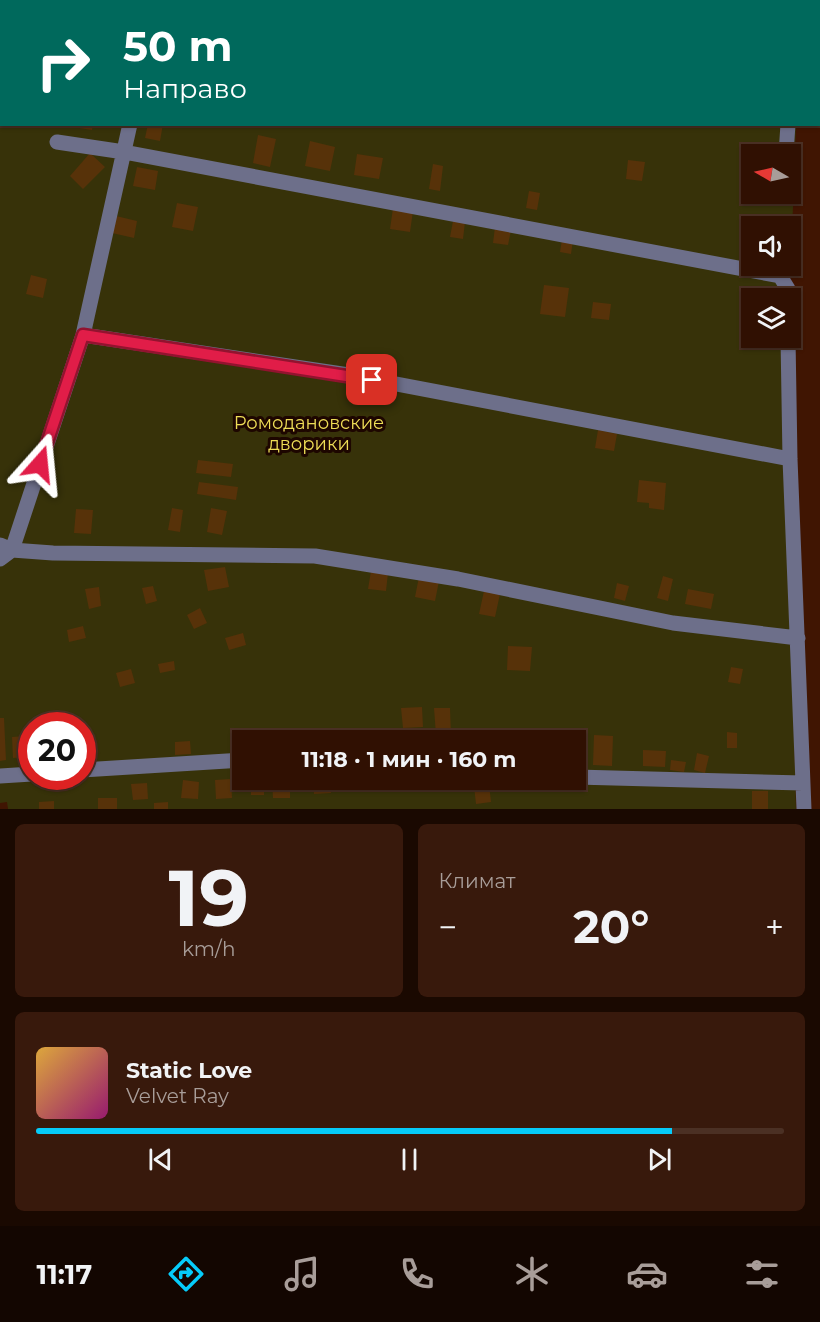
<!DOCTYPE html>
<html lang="ru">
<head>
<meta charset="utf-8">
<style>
  :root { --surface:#301002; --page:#38190c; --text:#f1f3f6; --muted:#a89d99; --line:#4b3024; --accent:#06cbf9 }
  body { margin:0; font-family:Montserrat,sans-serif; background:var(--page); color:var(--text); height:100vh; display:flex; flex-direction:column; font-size:22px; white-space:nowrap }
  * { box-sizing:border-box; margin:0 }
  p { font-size:20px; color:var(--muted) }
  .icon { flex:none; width:33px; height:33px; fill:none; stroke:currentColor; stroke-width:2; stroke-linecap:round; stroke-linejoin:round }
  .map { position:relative; height:809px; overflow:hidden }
  .details { display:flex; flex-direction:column; gap:15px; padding:15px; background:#1a0901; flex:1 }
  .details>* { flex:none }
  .top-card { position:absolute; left:0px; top:0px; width:820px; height:126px; box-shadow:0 2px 4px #0004,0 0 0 2px var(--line); background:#00695c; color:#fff; overflow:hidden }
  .needle { width:39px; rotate:279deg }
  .controls { position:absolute; left:741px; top:144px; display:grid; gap:12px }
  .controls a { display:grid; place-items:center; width:60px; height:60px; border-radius:0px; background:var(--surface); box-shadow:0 2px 4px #0004,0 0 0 2px var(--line); font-size:30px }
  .speed { position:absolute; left:18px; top:712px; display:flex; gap:12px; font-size:30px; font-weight:700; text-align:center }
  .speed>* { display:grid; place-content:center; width:78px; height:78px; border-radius:50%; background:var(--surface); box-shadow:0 2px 4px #0004,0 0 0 2px var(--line); line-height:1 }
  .speed .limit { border:9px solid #d22; background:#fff; color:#111 }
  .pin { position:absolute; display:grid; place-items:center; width:51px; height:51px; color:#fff; margin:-26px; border-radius:12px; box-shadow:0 3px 9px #0006 }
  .me { position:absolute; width:66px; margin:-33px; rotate:18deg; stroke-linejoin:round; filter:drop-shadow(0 0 4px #0008) }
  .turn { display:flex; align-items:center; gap:21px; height:126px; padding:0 24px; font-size:27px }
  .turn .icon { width:78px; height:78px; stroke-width:2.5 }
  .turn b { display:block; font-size:42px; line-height:51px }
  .big { font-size:45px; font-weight:700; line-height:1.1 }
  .details .widget { flex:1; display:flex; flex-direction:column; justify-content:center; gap:9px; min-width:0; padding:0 21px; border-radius:9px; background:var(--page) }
  .details .dial { align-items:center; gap:0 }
  .dial b { font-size:78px; line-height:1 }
  .song { display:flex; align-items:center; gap:18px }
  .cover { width:72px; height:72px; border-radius:9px; background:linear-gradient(135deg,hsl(40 70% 55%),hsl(320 70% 35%)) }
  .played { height:6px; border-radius:3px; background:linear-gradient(90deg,var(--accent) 85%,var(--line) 85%) }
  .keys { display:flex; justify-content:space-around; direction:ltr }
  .heat { display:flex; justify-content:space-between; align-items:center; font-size:33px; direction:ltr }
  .details .tiles { flex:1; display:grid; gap:15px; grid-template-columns:1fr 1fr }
  .widget:last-child { grid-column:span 2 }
  .trip { position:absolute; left:232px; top:730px; width:354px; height:60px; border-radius:0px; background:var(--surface); box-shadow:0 2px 4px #0004,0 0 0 2px var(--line); font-weight:700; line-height:60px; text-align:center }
  .dock { display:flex; height:96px; justify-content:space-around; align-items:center; background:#130601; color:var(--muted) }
  .dock .icon { width:42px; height:42px }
  .dock .current { color:var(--accent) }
  .dock b { font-size:27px; color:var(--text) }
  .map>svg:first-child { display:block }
  .green { fill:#373209; fill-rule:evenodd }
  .building { fill:#573209 }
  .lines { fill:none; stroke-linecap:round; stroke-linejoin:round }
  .minor { stroke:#6d6f8a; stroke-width:15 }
  .route-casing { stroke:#92132f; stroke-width:15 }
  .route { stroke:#e11d48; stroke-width:10 }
  .labels { text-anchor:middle; stroke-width:6; stroke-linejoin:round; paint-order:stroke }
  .park-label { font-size:18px; fill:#eedd56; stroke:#1d0600 }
</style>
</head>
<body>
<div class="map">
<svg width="820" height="809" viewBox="0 0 820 809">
  <rect width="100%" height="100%" fill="#401502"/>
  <path class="green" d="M0,0H801L2,2V124L796,125L791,261L790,226H752V266H787L782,272L783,298H752V338H784L796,809H8L7,802L0,803ZM752,154H790V194H752ZM32,726H82V777H32ZM243,741H576V780H243Z"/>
  <path class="building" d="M79,124H93L92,130L79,128Z
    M148,124H163L160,141L145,138Z
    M258,135L276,139L270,167L253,163Z
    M310,141L335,147L330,171L305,166Z
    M90,153L105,167L83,189L70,176Z
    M357,154L383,158L379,179L354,175Z
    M628,160L645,162L642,181L626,179Z
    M433,164L443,166L440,191L429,189Z
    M137,167L158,171L155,190L133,186Z
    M529,191L540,193L537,210L526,208Z
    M177,203L198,207L193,231L172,227Z
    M393,208L413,211L410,232L390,229Z
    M116,216L137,221L134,238L112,233Z
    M453,221L465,222L463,239L450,237Z
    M495,227L511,230L508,245L493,243Z
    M562,239L573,240L571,254L560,252Z
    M31,275L47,279L43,298L26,294Z
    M544,285L569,288L565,317L540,314Z
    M593,302L611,304L609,320L591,318Z
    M598,430L617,434L614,451L595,448Z
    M198,460L233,464L231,477L196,473Z
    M639,480L666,483L664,510L649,508V503L637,502Z
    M199,482L238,487L236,500L197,494Z
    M172,508L183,510L180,532L168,530Z
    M211,508L227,511L222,535L207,532Z
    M76,509L93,510L91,534L74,533Z
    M225,567L229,587L208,591L204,570Z
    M371,571L388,573L386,591L368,589Z
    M663,576L673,579L668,601L657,598Z
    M419,577L439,581L435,601L415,597Z
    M617,583L629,586L625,601L614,598Z
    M153,586L157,601L146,604L142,588Z
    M99,587L101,606L89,609L85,589Z
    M688,589L714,594L711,609L685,604Z
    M484,591L500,594L495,617L479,614Z
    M200,608L207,623L194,629L187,615Z
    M83,626L86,638L69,642L67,630Z
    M243,633L246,645L229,650L225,638Z
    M508,646L532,647L530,671L507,670Z
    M174,661L175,670L160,673L158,664Z
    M731,667L743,669L740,684L728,682Z
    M131,669L135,683L120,687L116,673Z
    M422,707L423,727L403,728L401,708Z
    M434,708H450L451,735H436Z
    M0,718H4L6,760L0,761Z
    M727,732L737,733V748H727Z
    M594,735L613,736L612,766L593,765Z
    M26,736L27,757L13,758L12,737Z
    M190,741L191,754L175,755V742Z
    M643,750L666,751L665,767L643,766Z
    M697,753L709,756L705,773L694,770Z
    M671,760L686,762L684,772L670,770Z
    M231,779L232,798L216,799L215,780Z
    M183,780L199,782L198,799L181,798Z
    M251,780H264V795H251Z
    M272,780H290V798H273Z
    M313,780H330L331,793L314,794Z
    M416,780H432V787H417Z
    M455,780H470L471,791L456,792Z
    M507,780H520L521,789L507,790Z
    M147,783L148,799L133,800L131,784Z
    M489,784L491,802L476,804L474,786Z
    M752,791H768V809H752Z
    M98,798H117V809H98Z
    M54,801V809H39V802Z
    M168,802V809H154V803Z"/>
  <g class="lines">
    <path class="minor" d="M229,0L237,2
      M155,2V0
      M790,2V0
      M57,142L124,152L780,276L788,289V298
      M786,154L788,124
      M83,335L349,375L790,459
      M788,338L790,459L804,809
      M0,545L12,550L53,553L315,556L458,579L673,623L798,638
      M0,559L12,550L83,335L130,124
      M82,770L243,760
      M0,776L32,774
      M576,777L803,783"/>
  </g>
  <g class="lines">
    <g class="route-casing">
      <path id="route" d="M40,464L83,335L372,380"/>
    </g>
    <use href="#route" class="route"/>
  </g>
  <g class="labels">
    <g class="park-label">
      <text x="309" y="429">Ромодановские<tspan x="309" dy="21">дворики</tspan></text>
    </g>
  </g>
</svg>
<div class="controls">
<a><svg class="needle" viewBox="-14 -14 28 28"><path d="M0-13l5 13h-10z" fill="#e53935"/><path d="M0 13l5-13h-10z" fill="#a89d99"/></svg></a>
<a><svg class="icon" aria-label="sound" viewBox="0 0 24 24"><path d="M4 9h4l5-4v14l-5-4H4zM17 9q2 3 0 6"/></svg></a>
<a><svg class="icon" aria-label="layers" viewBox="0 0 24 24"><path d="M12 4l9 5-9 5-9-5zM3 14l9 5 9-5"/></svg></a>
</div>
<div class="speed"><div class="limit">20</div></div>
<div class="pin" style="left:372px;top:380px;background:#d93025"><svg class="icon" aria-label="arrive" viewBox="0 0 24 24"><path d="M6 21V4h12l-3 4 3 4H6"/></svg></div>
<svg class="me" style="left:40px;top:464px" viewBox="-20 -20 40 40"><path d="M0-17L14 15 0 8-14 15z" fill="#e11d48" stroke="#fff" stroke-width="4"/></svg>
<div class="trip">11:18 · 1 мин · 160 m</div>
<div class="top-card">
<div class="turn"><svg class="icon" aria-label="right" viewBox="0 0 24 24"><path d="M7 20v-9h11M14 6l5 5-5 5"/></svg><div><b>50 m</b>Направо</div></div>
</div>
</div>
<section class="details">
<div class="tiles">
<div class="widget dial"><b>19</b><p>km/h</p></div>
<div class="widget"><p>Климат</p>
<div class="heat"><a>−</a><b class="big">20°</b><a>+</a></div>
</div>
<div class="widget">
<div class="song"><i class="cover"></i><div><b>Static Love</b><p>Velvet Ray</p></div></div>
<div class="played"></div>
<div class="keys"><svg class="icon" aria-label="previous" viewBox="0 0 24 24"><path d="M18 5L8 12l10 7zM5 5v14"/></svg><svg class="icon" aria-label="pause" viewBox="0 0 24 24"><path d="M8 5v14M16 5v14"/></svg><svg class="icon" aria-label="next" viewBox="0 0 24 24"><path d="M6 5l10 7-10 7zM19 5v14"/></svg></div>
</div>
</div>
</section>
<nav class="dock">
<b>11:17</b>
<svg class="icon current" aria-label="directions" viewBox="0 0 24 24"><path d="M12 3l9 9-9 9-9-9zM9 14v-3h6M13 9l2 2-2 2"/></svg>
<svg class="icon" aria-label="music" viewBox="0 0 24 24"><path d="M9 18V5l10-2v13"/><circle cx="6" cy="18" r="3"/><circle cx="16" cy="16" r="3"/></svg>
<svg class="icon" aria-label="phone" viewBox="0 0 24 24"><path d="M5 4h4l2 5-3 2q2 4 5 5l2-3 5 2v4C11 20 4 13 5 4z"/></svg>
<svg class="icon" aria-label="climate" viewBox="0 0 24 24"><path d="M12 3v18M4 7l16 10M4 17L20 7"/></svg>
<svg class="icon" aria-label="car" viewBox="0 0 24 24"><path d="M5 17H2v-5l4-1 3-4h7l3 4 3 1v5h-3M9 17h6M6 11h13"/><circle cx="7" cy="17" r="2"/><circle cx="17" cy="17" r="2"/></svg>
<svg class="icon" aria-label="filters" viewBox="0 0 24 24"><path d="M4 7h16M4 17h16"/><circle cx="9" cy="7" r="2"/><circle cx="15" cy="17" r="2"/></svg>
</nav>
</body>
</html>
